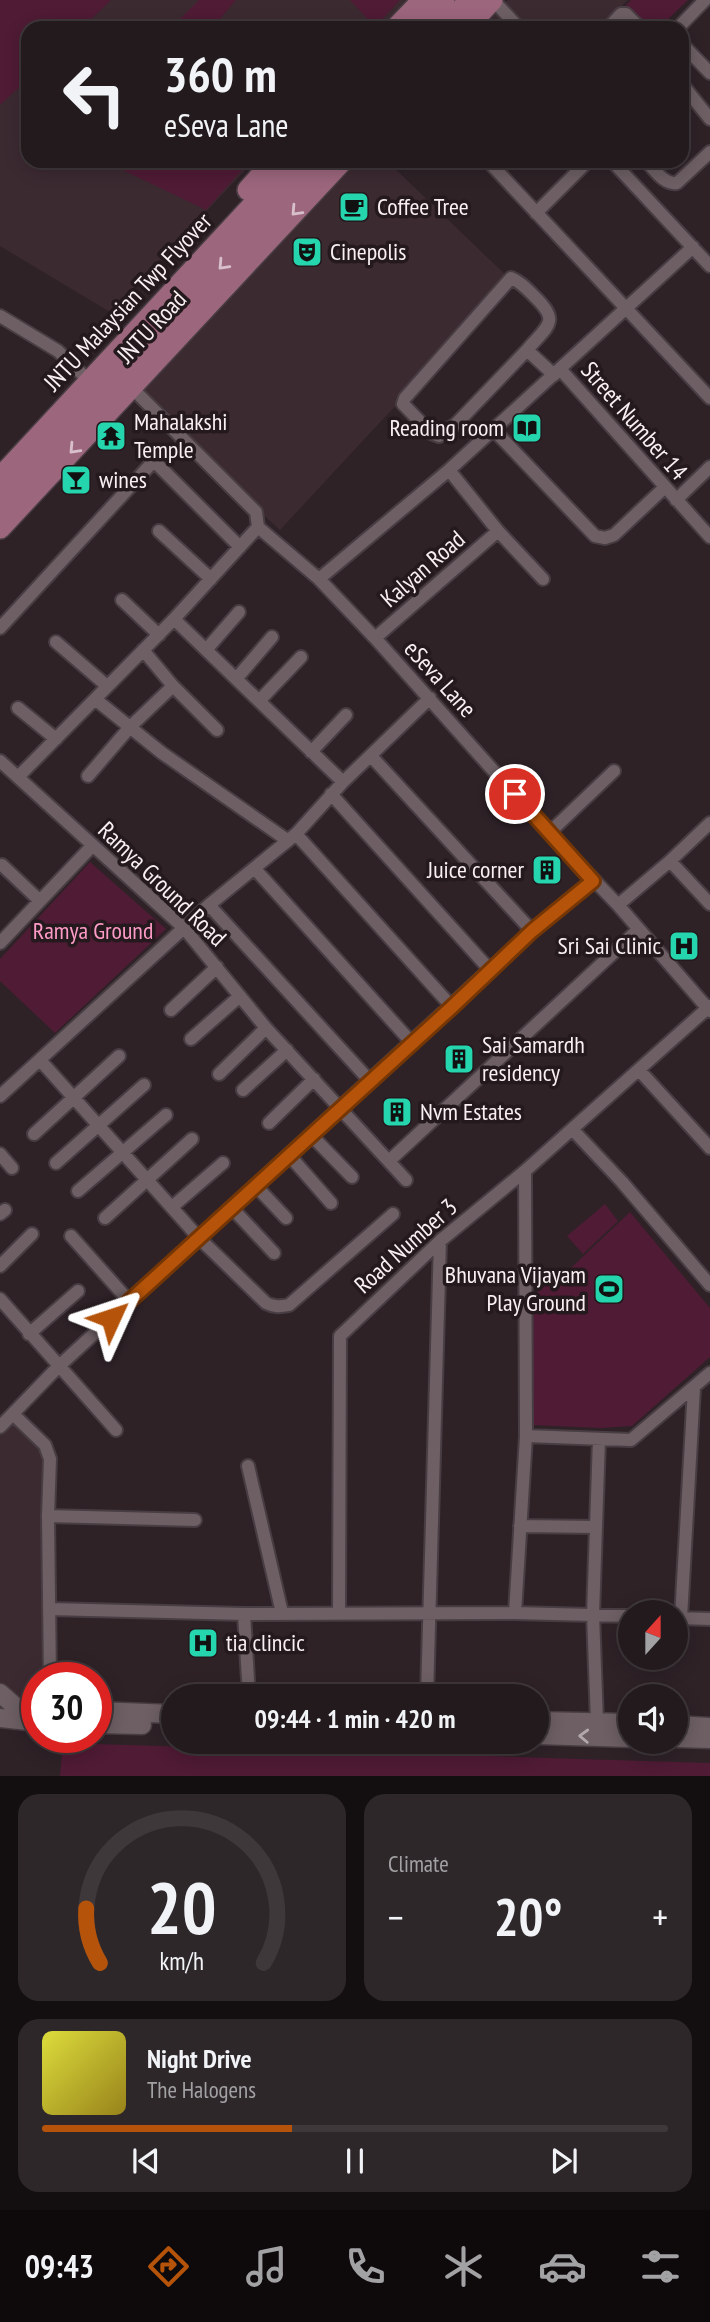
<!DOCTYPE html>
<html lang="en">
<head>
<meta charset="utf-8">
<style>
  :root { --surface:#221a1d; --page:#2e272a; --text:#f1f3f6; --muted:#a2a1a4; --line:#3f383b; --accent:#b45309 }
  body { margin:0; font-family:"PT Sans Narrow",sans-serif; background:var(--page); color:var(--text); height:100vh; display:flex; flex-direction:column; font-size:26px; white-space:nowrap }
  * { box-sizing:border-box; margin:0 }
  p { font-size:23px; color:var(--muted) }
  .icon { flex:none; width:38px; height:38px; fill:none; stroke:currentColor; stroke-width:2; stroke-linecap:round; stroke-linejoin:round }
  .map { position:relative; height:1776px; overflow:hidden }
  .details { display:flex; flex-direction:column; gap:18px; padding:18px; background:#130e10; flex:1 }
  .details>* { flex:none }
  .guide { position:absolute; left:21px; top:21px; width:668px; height:147px; border-radius:21px; box-shadow:0 4px 18px #0003,0 0 0 2px var(--line); background:#221a1d; color:var(--text); overflow:hidden }
  .needle { width:46px; rotate:21deg }
  .buttons { position:absolute; left:618px; top:1600px; display:grid; gap:14px }
  .buttons a { display:grid; place-items:center; width:70px; height:70px; border-radius:50%; background:var(--surface); box-shadow:0 4px 18px #0003,0 0 0 2px var(--line); font-size:35px }
  .speed { position:absolute; left:21px; top:1662px; display:flex; gap:14px; font-size:35px; font-weight:700; text-align:center }
  .speed>* { display:grid; place-content:center; width:91px; height:91px; border-radius:50%; background:var(--surface); box-shadow:0 4px 18px #0003,0 0 0 2px var(--line); line-height:1 }
  .speed .limit { border:10px solid #d22; background:#fff; color:#111 }
  .pin { position:absolute; display:grid; place-items:center; width:60px; height:60px; color:#fff; margin:-30px; border:4px solid #fff; border-radius:50%; box-shadow:0 2px 7px #0007 }
  .me { position:absolute; width:77px; margin:-38px; rotate:48deg; stroke-linejoin:round; filter:drop-shadow(0 0 5px #0008) }
  .turn { display:flex; align-items:center; gap:24px; height:147px; padding:0 28px; font-size:32px }
  .turn .icon { width:91px; height:91px; stroke-width:2.5 }
  .turn b { display:block; font-size:49px; line-height:60px }
  .big { font-size:52px; font-weight:700; line-height:1.1 }
  .details .widget { flex:1; display:flex; flex-direction:column; justify-content:center; gap:10px; min-width:0; padding:0 24px; border-radius:21px; background:var(--page) }
  .details .dial { align-items:center; gap:0 }
  .dial svg { height:182px; overflow:visible; fill:none; stroke:var(--line); stroke-width:7; stroke-linecap:round; text-anchor:middle }
  .dial text { fill:var(--text); stroke:none }
  .song { display:flex; align-items:center; gap:21px }
  .cover { width:84px; height:84px; border-radius:10px; background:linear-gradient(135deg,hsl(60 70% 55%),hsl(50 70% 35%)) }
  .played { height:7px; border-radius:4px; background:linear-gradient(90deg,var(--accent) 40%,var(--line) 40%) }
  .keys { display:flex; justify-content:space-around; direction:ltr }
  .heat { display:flex; justify-content:space-between; align-items:center; font-size:38px; direction:ltr }
  .details .tiles { flex:1; display:grid; gap:18px; grid-template-columns:1fr 1fr }
  .widget:last-child { grid-column:span 2 }
  .trip { position:absolute; left:161px; top:1684px; width:388px; height:70px; border-radius:35px; background:var(--surface); box-shadow:0 4px 18px #0003,0 0 0 2px var(--line); font-weight:700; line-height:70px; text-align:center }
  .tabs { display:flex; height:112px; justify-content:space-around; align-items:center; background:#0e0a0c; color:var(--muted) }
  .tabs .icon { width:49px; height:49px }
  .tabs .active { color:var(--accent) }
  .tabs b { font-size:32px; color:var(--text) }
  .map>svg:first-child { display:block }
  .built { fill:#3c2a31 }
  .green { fill:#501b35 }
  .lines { fill:none; stroke-linecap:round; stroke-linejoin:round }
  .minor-casing { stroke:#483d42; stroke-width:16 }
  .secondary-casing { stroke:#483d42; stroke-width:21 }
  .primary-casing { stroke:#483d42; stroke-width:24 }
  .minor { stroke:#6d5f64; stroke-width:12 }
  .secondary { stroke:#6d5f64; stroke-width:18 }
  .primary { stroke:#9c667d; stroke-width:21 }
  .oneway { stroke:#d8c0ca }
  .oneway2 { stroke:#b2a8ac }
  .route-casing { stroke:#753606; stroke-width:18 }
  .route { stroke:#b45309; stroke-width:12 }
  .labels { text-anchor:middle; stroke-width:7; stroke-linejoin:round; paint-order:stroke }
  .poi-label { font-size:24px; fill:#f8f0f3; stroke:#24191d; text-anchor:start }
  .street-label { font-size:24px; fill:#f8f0f3; stroke:#24191d }
  .park-label { font-size:24px; fill:#fe9bc6; stroke:#24191d }
</style>
</head>
<body>
<div class="map">
<svg width="710" height="1776" viewBox="0 0 710 1776">
  <rect width="100%" height="100%" fill="#2e2227"/>
  <path class="built" d="M0,0H408L381,28H28V161H254L110,312L0,246Z
    M508,0H628L599,28H498L489,19Z
    M359,161H387L515,284L384,418L280,530L133,396L237,284Z
    M13,1414L45,1445L50,1678H37V1709L0,1693V1427Z"/>
  <path class="green" d="M0,0H111L82,28H28V79L0,105Z
    M199,0H236L212,28H171Z
    M350,0H400L375,27Z
    M631,0H688L659,28H636L621,10Z
    M104,161H250L206,210Z
    M90,862L166,929L55,1033L0,981V959Z
    M605,1204L618,1221L583,1254L567,1236Z
    M630,1212L710,1308V1357L632,1426L601,1428L531,1425L530,1297L573,1266Z
    M63,1743L710,1763V1776H60Z"/>
  <g class="lines">
    <g class="minor-casing">
      <path id="minor" d="M493,0L519,28
        M476,18L485,28
        M608,28L621,14H626L640,28
        M678,28L705,0
        M682,44L710,73
        M682,84L710,119
        M488,161L710,398
        M612,161L710,266
        M646,161C655,170 664,185 677,183L710,152
        M536,213L588,161
        M0,316L58,351L82,374
        M527,350C548,325 561,322 534,296C527,289 521,282 511,278L405,398L403,404L431,433L439,436L456,424L527,350L554,375
        M561,370L710,537
        M132,388L256,512L258,527L319,579L375,638L549,833L618,905L710,1011
        M493,429L595,536L605,538L614,535L664,488
        M449,470L498,531L543,579
        M676,500L710,467
        M159,531L211,579
        M319,579L449,470L693,247
        M122,600L159,635
        M174,619L343,782
        M0,628L151,464L156,463L240,547
        M375,638L498,531
        M56,642L107,686
        M206,650L239,612
        M236,679L272,637
        M173,686L217,730
        M95,699L162,753L287,840
        M259,701L301,657
        M18,708L56,739
        M311,752L346,715
        M371,756L532,931
        M0,761L184,928L266,1028L406,1180
        M88,776L130,727L173,686L143,650
        M18,777L174,619L258,527
        M331,794L490,970
        M549,833L614,771
        M296,834L452,1007
        M670,861L710,904
        M2,865L40,901
        M255,869L412,1043
        M209,905L370,1081
        M618,905L670,861L710,823
        M0,943L93,845
        M171,1010L217,967
        M191,1039L240,996
        M40,1060L199,1238L266,1303C274,1307 280,1307 289,1305L393,1214
        M639,1070L710,1148
        M219,1074L266,1028
        M243,1090L287,1050
        M0,1096L209,905L296,834L343,782L430,698
        M269,1123L314,1079
        M572,1129L622,1182L710,1285
        M34,1134L119,1056
        M311,1135L352,1177
        M0,1154L12,1168
        M289,1155L331,1203
        M389,1161L638,930
        M56,1163L144,1085
        M256,1186L286,1218
        M78,1191L166,1115
        M172,1207L223,1163
        M232,1208L274,1253
        M0,1214L5,1210
        M105,1218L192,1139
        M71,1236L129,1301
        M0,1266L32,1234
        M0,1299L116,1430
        M29,1334L78,1291
        M13,1414L45,1445L50,1459L48,1516L50,1678
        M0,1427L58,1367L532,931L593,881
        M526,1436L631,1440L710,1373
        M248,1466L282,1613
        M48,1516L195,1520
        M520,1526L596,1527
        M50,1609L244,1614L515,1613L630,1616
        M339,1613L340,1336L440,1241L525,1171L710,1006
        M515,1613L526,1436L525,1171
        M244,1614L249,1696
        M676,1618L710,1619
        M681,1618L694,1388
        M427,1696L440,1241
        M597,1722L593,1615L599,1439"/>
    </g>
    <g class="secondary-casing">
      <path id="secondary" d="M0,1693L17,1708L37,1709
        M96,1711L173,1714
        M0,1718L37,1722
        M537,1721L630,1723
        M96,1724L142,1725
        M676,1725L710,1727
        M537,1735L630,1738
        M676,1738L710,1739"/>
    </g>
    <g class="primary-casing">
      <path id="primary" d="M396,28L423,0
        M418,28L444,0
        M444,28L470,0
        M466,28L492,0
        M248,190L274,161
        M0,478L294,161
        M0,504L320,161
        M0,528L342,161"/>
    </g>
    <use href="#minor" class="minor"/>
    <use href="#secondary" class="secondary"/>
    <use href="#primary" class="primary"/>
  </g>
  <defs><path id="oneway-chevron" d="M-2-3.5L2.5 0L-2 3.5" fill="none" stroke-width="1.6" stroke-linecap="round" stroke-linejoin="round" transform="scale(1.75)"/></defs>
  <g class="oneway">
    <use href="#oneway-chevron" transform="translate(296 211) rotate(133)"/>
    <use href="#oneway-chevron" transform="translate(223 265) rotate(133)"/>
    <use href="#oneway-chevron" transform="translate(74 449) rotate(133)"/>
  </g>
  <use class="oneway2" href="#oneway-chevron" transform="translate(584 1736) rotate(-178)"/>
  <g class="lines">
    <g class="route-casing">
      <path id="route" d="M111,1318L452,1007L532,931L593,881L515,794"/>
    </g>
    <use href="#route" class="route"/>
  </g>
  <defs>
    <g id="cafe-square" transform="scale(1.575)"><rect x="-9" y="-9" width="18" height="18" rx="4" fill="#24d5ae" stroke="#24191d"/><path d="M-5.5-4.5H6V0H3Q3 3.5 0 3.5H-2.5Q-5.5 3.5-5.5 0ZM3-3.2v2h1.7v-2ZM-6 4.5H4V6H-6Z" fill="#111"/></g>
    <g id="theatre-square" transform="scale(1.575)"><rect x="-9" y="-9" width="18" height="18" rx="4" fill="#24d5ae" stroke="#24191d"/><path d="M-5-5.5Q0-4 5-5.5V0Q5 5 0 6Q-5 5-5 0ZM-3.3-2.5H-1v1.5H-3.3ZM1-2.5H3.3v1.5H1ZM-2.8 1Q0 5.5 2.8 1Z" fill="#111"/></g>
    <g id="library-square" transform="scale(1.575)"><rect x="-9" y="-9" width="18" height="18" rx="4" fill="#24d5ae" stroke="#24191d"/><path d="M-6-4Q-3-5.5-.7-3.5V5Q-3 3-6 4ZM6-4Q3-5.5 .7-3.5V5Q3 3 6 4Z" fill="#111"/></g>
    <g id="temple-square" transform="scale(1.575)"><rect x="-9" y="-9" width="18" height="18" rx="4" fill="#24d5ae" stroke="#24191d"/><path d="M0-6L5-2H3V0L6.5 2.5H4V6H1.5V3h-3V6H-4V2.5H-6.5L-3 0V-2H-5Z" fill="#111"/></g>
    <g id="bar-square" transform="scale(1.575)"><rect x="-9" y="-9" width="18" height="18" rx="4" fill="#24d5ae" stroke="#24191d"/><path d="M-6-5H6L.8 .8V4.5H3.5V6h-7V4.5H-.8V.8Z" fill="#111"/></g>
    <g id="building-square" transform="scale(1.575)"><rect x="-9" y="-9" width="18" height="18" rx="4" fill="#24d5ae" stroke="#24191d"/><path d="M-4-6H4V6H1V3H-1V6H-4ZM-2.5-4.3h1.7v1.8h-1.7ZM.8-4.3h1.7v1.8H.8ZM-2.5-1h1.7V.8h-1.7ZM.8-1h1.7V.8H.8Z" fill="#111"/></g>
    <g id="hospital-square" transform="scale(1.575)"><rect x="-9" y="-9" width="18" height="18" rx="4" fill="#24d5ae" stroke="#24191d"/><path d="M-5-5h3v3.5h4V-5h3V5h-3V1.5h-4V5h-3Z" fill="#111"/></g>
    <g id="stadium-square" transform="scale(1.575)"><rect x="-9" y="-9" width="18" height="18" rx="4" fill="#24d5ae" stroke="#24191d"/><path d="M0-5a6.5 5 0 1 0 0 10a6.5 5 0 1 0 0-10ZM-3.5-1.8h7v3.6h-7Z" fill="#111"/></g>
  </defs>
  <g fill-rule="evenodd">
    <use href="#cafe-square" x="354" y="207"/>
    <use href="#theatre-square" x="307" y="252"/>
    <use href="#library-square" x="527" y="428"/>
    <use href="#temple-square" x="111" y="436"/>
    <use href="#bar-square" x="76" y="480"/>
    <use href="#building-square" x="547" y="870"/>
    <use href="#hospital-square" x="684" y="946"/>
    <use href="#building-square" x="459" y="1059"/>
    <use href="#building-square" x="397" y="1112"/>
    <use href="#stadium-square" x="609" y="1289"/>
    <use href="#hospital-square" x="203" y="1643"/>
  </g>
  <g class="labels">
    <g class="poi-label">
      <text x="377" y="215">Coffee Tree</text>
      <text x="330" y="260">Cinepolis</text>
      <text x="134" y="430">Mahalakshi<tspan x="134" dy="28">Temple</tspan></text>
      <text x="504" y="436" text-anchor="end">Reading room</text>
      <text x="99" y="488">wines</text>
      <text x="524" y="878" text-anchor="end">Juice corner</text>
      <text x="661" y="954" text-anchor="end">Sri Sai Clinic</text>
      <text x="482" y="1053">Sai Samardh<tspan x="482" dy="28">residency</tspan></text>
      <text x="420" y="1120">Nvm Estates</text>
      <text x="586" y="1283" text-anchor="end">Bhuvana Vijayam<tspan x="586" dy="28">Play Ground</tspan></text>
      <text x="226" y="1651">tia clincic</text>
    </g>
    <g class="street-label">
      <text transform="translate(128 302) rotate(-47)" y="8">JNTU Malaysian Twp Flyover</text>
      <text transform="translate(152 327) rotate(-47)" y="8">JNTU Road</text>
      <text transform="translate(634 421) rotate(49)" y="8">Street Number 14</text>
      <text transform="translate(423 569) rotate(-41)" y="8">Kalyan Road</text>
      <text transform="translate(440 679) rotate(48)" y="8">eSeva Lane</text>
      <text transform="translate(162 884) rotate(44)" y="8">Ramya Ground Road</text>
      <text transform="translate(406 1246) rotate(-42)" y="8">Road Number 3</text>
    </g>
    <g class="park-label">
      <text x="93" y="939">Ramya Ground</text>
    </g>
  </g>
</svg>
<div class="buttons">
<a><svg class="needle" viewBox="-14 -14 28 28"><path d="M0-13l5 13h-10z" fill="#e53935"/><path d="M0 13l5-13h-10z" fill="#a2a1a4"/></svg></a>
<a><svg class="icon" aria-label="sound" viewBox="0 0 24 24"><path d="M4 9h4l5-4v14l-5-4H4zM17 9q2 3 0 6"/></svg></a>
</div>
<div class="speed"><div class="limit">30</div></div>
<div class="pin" style="left:515px;top:794px;background:#d93025"><svg class="icon" aria-label="arrive" viewBox="0 0 24 24"><path d="M6 21V4h12l-3 4 3 4H6"/></svg></div>
<svg class="me" style="left:111px;top:1318px" viewBox="-20 -20 40 40"><path d="M0-17L14 15 0 8-14 15z" fill="#b45309" stroke="#fff" stroke-width="4"/></svg>
<div class="trip">09:44 · 1 min · 420 m</div>
<div class="guide">
<div class="turn"><svg class="icon" aria-label="left" viewBox="0 0 24 24"><path d="M17 20v-9H6M10 6l-5 5 5 5"/></svg><div><b>360 m</b>eSeva Lane</div></div>
</div>
</div>
<section class="details">
<div class="tiles">
<div class="widget dial"><svg viewBox="0 0 100 80">
<path d="M14 69A42 42 0 1 1 86 69"/>
<path d="M14 69A42 42 0 0 1 8 45" stroke="#b45309"/>
<text x="50" y="56" font-size="32" font-weight="700">20</text>
<text x="50" y="72" font-size="11">km/h</text>
</svg></div>
<div class="widget"><p>Climate</p>
<div class="heat"><a>−</a><b class="big">20°</b><a>+</a></div>
</div>
<div class="widget">
<div class="song"><i class="cover"></i><div><b>Night Drive</b><p>The Halogens</p></div></div>
<div class="played"></div>
<div class="keys"><svg class="icon" aria-label="previous" viewBox="0 0 24 24"><path d="M18 5L8 12l10 7zM5 5v14"/></svg><svg class="icon" aria-label="pause" viewBox="0 0 24 24"><path d="M8 5v14M16 5v14"/></svg><svg class="icon" aria-label="next" viewBox="0 0 24 24"><path d="M6 5l10 7-10 7zM19 5v14"/></svg></div>
</div>
</div>
</section>
<nav class="tabs">
<b>09:43</b>
<svg class="icon active" aria-label="directions" viewBox="0 0 24 24"><path d="M12 3l9 9-9 9-9-9zM9 14v-3h6M13 9l2 2-2 2"/></svg>
<svg class="icon" aria-label="music" viewBox="0 0 24 24"><path d="M9 18V5l10-2v13"/><circle cx="6" cy="18" r="3"/><circle cx="16" cy="16" r="3"/></svg>
<svg class="icon" aria-label="phone" viewBox="0 0 24 24"><path d="M5 4h4l2 5-3 2q2 4 5 5l2-3 5 2v4C11 20 4 13 5 4z"/></svg>
<svg class="icon" aria-label="climate" viewBox="0 0 24 24"><path d="M12 3v18M4 7l16 10M4 17L20 7"/></svg>
<svg class="icon" aria-label="car" viewBox="0 0 24 24"><path d="M5 17H2v-5l4-1 3-4h7l3 4 3 1v5h-3M9 17h6M6 11h13"/><circle cx="7" cy="17" r="2"/><circle cx="17" cy="17" r="2"/></svg>
<svg class="icon" aria-label="filters" viewBox="0 0 24 24"><path d="M4 7h16M4 17h16"/><circle cx="9" cy="7" r="2"/><circle cx="15" cy="17" r="2"/></svg>
</nav>
</body>
</html>
